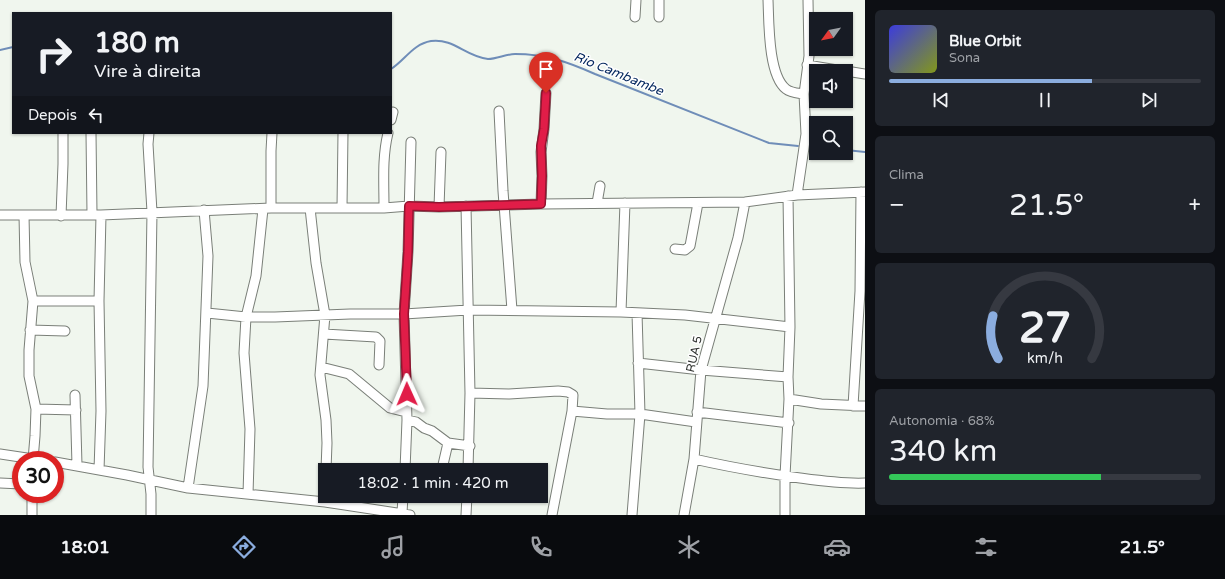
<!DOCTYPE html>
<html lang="pt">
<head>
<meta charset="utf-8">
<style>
  :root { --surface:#171b24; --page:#20242c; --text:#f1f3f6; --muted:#9ea1a6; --line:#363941; --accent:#8baddf }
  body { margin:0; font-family:"Varela Round",sans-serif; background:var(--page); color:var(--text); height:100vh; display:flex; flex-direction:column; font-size:15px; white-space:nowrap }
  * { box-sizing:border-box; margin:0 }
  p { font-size:13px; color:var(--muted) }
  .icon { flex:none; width:22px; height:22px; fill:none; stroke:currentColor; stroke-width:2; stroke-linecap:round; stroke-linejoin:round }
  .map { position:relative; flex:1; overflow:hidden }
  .panel { display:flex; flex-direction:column; gap:10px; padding:10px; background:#0d0f14; width:360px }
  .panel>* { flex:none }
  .top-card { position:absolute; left:12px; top:12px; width:380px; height:122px; border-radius:0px; box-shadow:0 1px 3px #0004; background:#171b24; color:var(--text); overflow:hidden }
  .needle { width:26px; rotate:237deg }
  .buttons { position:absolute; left:809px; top:12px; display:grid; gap:8px }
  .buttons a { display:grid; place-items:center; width:44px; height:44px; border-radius:0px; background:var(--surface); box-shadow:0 1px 3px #0004; font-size:20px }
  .speed { position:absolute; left:12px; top:451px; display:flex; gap:8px; font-size:20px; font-weight:700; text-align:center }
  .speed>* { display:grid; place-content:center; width:52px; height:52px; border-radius:50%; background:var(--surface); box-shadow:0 1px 3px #0004; line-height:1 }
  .speed .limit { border:6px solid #d22; background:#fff; color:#111 }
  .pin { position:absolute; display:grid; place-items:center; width:34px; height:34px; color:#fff; margin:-41px -17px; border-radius:50% 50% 50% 0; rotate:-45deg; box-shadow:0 0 4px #0007 }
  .pin .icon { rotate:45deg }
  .me { position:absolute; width:44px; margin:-22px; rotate:359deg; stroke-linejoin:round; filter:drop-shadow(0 0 3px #0008) }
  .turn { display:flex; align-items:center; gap:14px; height:84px; padding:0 16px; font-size:18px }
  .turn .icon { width:52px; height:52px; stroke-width:2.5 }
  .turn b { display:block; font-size:28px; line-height:34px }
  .then { display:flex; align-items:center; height:38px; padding:0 16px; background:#0003; gap:8px; font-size:15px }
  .big { font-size:30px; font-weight:600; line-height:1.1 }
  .panel .card { flex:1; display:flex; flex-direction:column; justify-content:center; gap:6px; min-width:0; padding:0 14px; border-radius:6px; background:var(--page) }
  .panel .dial { align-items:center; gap:0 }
  .dial svg { height:104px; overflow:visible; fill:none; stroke:var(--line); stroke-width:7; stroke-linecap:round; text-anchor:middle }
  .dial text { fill:var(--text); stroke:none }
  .song { display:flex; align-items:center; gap:12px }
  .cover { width:48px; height:48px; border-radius:6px; background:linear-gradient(135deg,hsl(240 70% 55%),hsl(70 70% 35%)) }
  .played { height:4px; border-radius:2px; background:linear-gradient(90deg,var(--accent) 65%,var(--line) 65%) }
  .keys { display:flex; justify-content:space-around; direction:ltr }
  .heat { display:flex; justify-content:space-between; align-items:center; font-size:22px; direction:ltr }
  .charge { height:6px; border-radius:3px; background:linear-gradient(90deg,#34c759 68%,var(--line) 0) }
  .trip { position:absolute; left:318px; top:463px; width:230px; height:40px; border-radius:0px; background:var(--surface); box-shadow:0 1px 3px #0004; font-weight:600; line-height:40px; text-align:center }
  .tabs { display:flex; height:64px; justify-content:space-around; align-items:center; background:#090b0e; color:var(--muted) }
  .tabs .icon { width:28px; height:28px }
  .tabs .selected { color:var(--accent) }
  .tabs b { font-size:18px; color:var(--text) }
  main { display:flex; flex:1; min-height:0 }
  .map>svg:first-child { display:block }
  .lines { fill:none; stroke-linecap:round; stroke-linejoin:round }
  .stream { stroke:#6f8db8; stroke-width:2 }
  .minor-casing { stroke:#7a7f78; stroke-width:11 }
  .minor { stroke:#fff; stroke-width:9 }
  .route-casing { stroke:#92132f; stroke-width:10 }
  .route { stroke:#e11d48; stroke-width:7 }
  .labels { text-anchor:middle; stroke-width:3; stroke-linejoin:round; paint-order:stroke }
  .street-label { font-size:12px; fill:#333633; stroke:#fff }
  .water-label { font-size:13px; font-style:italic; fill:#03265d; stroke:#fff }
</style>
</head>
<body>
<main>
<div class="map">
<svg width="865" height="515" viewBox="0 0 865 515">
  <rect width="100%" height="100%" fill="#f0f6ee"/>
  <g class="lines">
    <path class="stream" d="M0,50L13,47
      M391,69C405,60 413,44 431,41C454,38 466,57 488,59C497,59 506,54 515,54C546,54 568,62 595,74L769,143L798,146
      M812,147L816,148
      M846,150L865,152"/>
    <g class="minor-casing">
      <path id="minor" d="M768,0C769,22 768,75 786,89C791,93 798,93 804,94
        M635,17L636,0
        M659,17V0
        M807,65L843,71
        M846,71L865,74
        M499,111L503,191L512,310
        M391,120L393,112
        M91,133L92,214
        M149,133L148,144L152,212L148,467L151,494V515
        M797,195L806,134L804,94L809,56L808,0
        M597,203L600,186
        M541,204L542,176L541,152L544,129L546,93
        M466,206L470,393L468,470
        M342,207L343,133
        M439,207L441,152
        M271,208V151L272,133
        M310,208L316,263L325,315L320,375L326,420L327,443L326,470
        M384,208C384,182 382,158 388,133
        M0,215H101L271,208H384L409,206L439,207L541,204L745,202L797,195L865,192
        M24,215L25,262L33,301L29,350V376L36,409L35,436L33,460
        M61,216L63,164V133
        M675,249L685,250L690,246L698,203
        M33,301H99
        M621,312L625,203
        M207,313L246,317H275L350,314H404L468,310L621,312L685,315L790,327
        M30,330L65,331
        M324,334L376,337L380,341L379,365
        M638,363L701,370L788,377
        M321,367L349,374L390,408L406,412
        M470,393L509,394L558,391L568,392L573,395L572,411L552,515
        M75,395L77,465
        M789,399L821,404L865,406
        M853,406L860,291L861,192
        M36,409L76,410
        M572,411L607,414H640L696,422
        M697,412L789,423
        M407,420L416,422L424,428L432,431L448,443L470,446
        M0,454L40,460
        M694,459C729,467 764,473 800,478C822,481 843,484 865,483
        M55,462L127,475L188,488L325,502L410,515
        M442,469L448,443
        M99,470L101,411L99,301L101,215
        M405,470L407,420L404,314L408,252L411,142
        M0,483L21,484
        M188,488L203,386L208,256L204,210
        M248,494L250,429L244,353L246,317L256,276L263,209
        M402,513L403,496
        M32,515V494
        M466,515L467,496
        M632,515L640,414L637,313
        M684,515L694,459L701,370L738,238L745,202
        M785,515V476L789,399L788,377L790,327L788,196"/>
    </g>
    <use href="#minor" class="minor"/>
  </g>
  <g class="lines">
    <g class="route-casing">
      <path id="route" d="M407,394L404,314L408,252L409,206L439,207L541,204L542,176L541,146L544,129L546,93"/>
    </g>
    <use href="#route" class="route"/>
  </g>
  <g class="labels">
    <g class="street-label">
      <text transform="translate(694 354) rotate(-77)" y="4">RUA 5</text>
    </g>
    <g class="water-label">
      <text transform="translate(619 73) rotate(22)" y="5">Rio Cambambe</text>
    </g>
  </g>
</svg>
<div class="buttons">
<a><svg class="needle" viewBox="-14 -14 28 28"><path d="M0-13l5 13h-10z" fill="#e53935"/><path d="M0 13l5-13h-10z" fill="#9ea1a6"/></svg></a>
<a><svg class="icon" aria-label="sound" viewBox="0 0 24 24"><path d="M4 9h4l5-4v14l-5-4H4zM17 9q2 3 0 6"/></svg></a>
<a><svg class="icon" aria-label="search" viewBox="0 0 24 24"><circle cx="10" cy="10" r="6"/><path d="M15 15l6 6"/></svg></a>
</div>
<div class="speed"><div class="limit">30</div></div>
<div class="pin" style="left:546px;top:93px;background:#d93025"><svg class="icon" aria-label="arrive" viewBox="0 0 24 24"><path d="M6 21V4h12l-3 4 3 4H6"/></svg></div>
<svg class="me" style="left:407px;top:394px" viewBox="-20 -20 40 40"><path d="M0-17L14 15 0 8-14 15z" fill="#e11d48" stroke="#fff" stroke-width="4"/></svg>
<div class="trip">18:02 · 1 min · 420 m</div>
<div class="top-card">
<div class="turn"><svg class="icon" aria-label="right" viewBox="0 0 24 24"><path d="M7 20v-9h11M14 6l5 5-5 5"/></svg><div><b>180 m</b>Vire à direita</div></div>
<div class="then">Depois<svg class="icon" aria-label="left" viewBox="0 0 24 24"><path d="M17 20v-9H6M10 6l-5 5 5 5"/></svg></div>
</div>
</div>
<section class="panel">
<div class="card">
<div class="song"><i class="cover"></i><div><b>Blue Orbit</b><p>Sona</p></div></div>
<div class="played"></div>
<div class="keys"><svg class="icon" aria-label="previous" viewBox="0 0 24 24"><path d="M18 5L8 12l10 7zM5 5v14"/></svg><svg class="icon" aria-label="pause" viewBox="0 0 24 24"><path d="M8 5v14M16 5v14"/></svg><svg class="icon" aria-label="next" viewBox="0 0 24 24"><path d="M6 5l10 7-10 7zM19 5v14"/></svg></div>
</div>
<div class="card"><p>Clima</p>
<div class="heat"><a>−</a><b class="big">21.5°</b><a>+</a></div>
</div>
<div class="card dial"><svg viewBox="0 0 100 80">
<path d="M14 69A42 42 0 1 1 86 69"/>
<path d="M14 69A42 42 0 0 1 10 36" stroke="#8baddf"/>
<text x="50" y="56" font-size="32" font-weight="700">27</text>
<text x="50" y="72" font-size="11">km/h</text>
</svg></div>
<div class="card"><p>Autonomia · 68%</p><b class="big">340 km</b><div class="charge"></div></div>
</section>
</main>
<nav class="tabs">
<b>18:01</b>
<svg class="icon selected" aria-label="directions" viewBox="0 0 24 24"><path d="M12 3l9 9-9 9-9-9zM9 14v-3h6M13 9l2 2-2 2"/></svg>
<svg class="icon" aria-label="music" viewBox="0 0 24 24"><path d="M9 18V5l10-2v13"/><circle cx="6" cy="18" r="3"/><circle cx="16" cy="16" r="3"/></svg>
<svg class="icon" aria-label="phone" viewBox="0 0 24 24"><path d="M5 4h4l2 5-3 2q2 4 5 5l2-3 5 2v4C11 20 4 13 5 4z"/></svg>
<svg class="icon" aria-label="climate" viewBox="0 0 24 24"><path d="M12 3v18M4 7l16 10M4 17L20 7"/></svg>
<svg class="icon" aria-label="car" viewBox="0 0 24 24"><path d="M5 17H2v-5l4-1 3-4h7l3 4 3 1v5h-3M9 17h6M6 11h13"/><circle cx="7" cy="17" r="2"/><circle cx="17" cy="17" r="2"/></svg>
<svg class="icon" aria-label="filters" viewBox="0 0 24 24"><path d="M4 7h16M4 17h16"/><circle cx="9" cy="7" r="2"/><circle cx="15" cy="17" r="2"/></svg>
<b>21.5°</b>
</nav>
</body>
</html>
